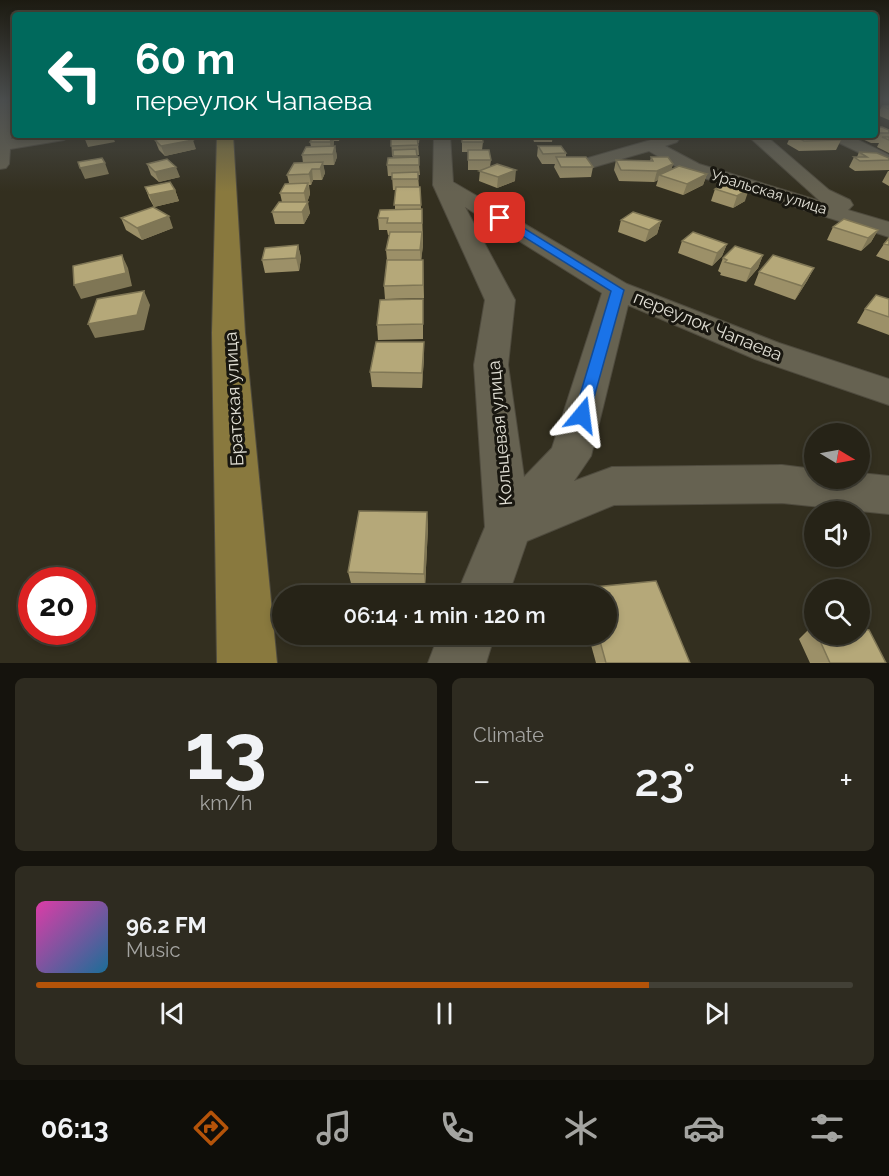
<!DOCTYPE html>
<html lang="en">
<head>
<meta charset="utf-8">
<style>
  :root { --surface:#262317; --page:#2e2b20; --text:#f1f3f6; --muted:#a4a4a1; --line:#424036; --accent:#b45309 }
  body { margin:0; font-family:Raleway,sans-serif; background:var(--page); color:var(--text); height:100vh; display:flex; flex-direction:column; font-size:22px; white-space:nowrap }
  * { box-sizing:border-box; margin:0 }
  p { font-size:20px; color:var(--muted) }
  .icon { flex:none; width:33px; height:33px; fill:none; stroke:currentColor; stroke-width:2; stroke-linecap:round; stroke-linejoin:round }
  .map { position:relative; height:663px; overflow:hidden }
  .drawer { display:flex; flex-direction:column; gap:15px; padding:15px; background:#15130d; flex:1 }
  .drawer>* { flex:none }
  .hud { position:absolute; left:12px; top:12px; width:866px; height:126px; border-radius:6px; box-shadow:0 3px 9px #0003,0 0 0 2px var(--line); background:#00695c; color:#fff; overflow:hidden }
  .needle { width:39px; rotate:100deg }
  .buttons { position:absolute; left:804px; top:423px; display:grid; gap:12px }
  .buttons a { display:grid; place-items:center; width:66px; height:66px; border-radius:50%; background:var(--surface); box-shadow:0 3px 9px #0003,0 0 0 2px var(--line); font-size:30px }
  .speed { position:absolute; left:18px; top:567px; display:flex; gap:12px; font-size:30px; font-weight:700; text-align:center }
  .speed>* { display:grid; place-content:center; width:78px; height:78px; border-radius:50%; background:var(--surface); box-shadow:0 3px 9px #0003,0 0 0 2px var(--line); line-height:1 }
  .speed .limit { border:9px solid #d22; background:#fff; color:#111 }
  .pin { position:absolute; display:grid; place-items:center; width:51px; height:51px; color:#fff; margin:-26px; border-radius:12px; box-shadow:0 3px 9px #0006 }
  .me { position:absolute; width:66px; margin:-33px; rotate:16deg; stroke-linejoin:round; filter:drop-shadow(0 0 4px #0008) }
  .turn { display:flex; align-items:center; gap:21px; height:126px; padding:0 24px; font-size:27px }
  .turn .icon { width:78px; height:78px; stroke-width:2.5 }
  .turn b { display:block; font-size:42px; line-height:51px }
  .big { font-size:45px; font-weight:600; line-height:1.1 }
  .drawer .widget { flex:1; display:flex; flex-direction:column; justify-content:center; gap:9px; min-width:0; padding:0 21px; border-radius:9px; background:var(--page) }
  .drawer .dial { align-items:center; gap:0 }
  .dial b { font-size:78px; line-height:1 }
  .song { display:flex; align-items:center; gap:18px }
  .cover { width:72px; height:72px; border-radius:9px; background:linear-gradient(135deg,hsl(320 70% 55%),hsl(200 70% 35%)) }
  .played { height:6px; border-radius:3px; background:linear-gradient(90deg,var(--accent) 75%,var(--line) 75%) }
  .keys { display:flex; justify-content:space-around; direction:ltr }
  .heat { display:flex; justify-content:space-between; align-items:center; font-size:33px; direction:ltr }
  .drawer .tiles { flex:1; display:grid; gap:15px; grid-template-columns:1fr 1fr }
  .widget:last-child { grid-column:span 2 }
  .trip { position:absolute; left:272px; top:585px; width:345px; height:60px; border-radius:30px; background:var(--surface); box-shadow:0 3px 9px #0003,0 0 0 2px var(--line); font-weight:600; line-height:60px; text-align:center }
  .dock { display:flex; height:96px; justify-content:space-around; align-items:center; background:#0f0e09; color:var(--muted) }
  .dock .icon { width:42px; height:42px }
  .dock .current { color:var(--accent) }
  .dock b { font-size:27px; color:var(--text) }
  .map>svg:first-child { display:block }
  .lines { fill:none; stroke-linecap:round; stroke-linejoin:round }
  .minor-casing { stroke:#4f4b3e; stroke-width:2 }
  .major-casing { stroke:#4f4b3e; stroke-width:2 }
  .minor { fill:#666251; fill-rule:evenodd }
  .major { fill:#89793e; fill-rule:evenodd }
  .wall { fill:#9c9068 }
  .shaded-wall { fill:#7f7655 }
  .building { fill:#b5a879; stroke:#7f7655; stroke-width:1.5 }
  .route { fill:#1a73e8; stroke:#114b97; stroke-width:1.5 }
  .labels { text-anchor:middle; stroke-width:6; stroke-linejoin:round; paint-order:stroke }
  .far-street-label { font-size:15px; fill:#e2e0d6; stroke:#191710 }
  .street-label { font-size:18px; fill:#e2e0d6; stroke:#191710 }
</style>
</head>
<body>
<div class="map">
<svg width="889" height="663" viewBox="0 0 889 663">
  <rect width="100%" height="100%" fill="#332f1f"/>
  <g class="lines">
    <g class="minor-casing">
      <path id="minor" d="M0,99H14L11,139L36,135H72L64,140L10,149L9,164L6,168L0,169Z
        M434,135H450L453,182L627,284L779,343L889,379V405L755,359L628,305L591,456L574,481L612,467L782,465L814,469V478H860V473L889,476V514L782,503L614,505L527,541L508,596H456L485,527L474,365L485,300L433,185ZM465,207L602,293L552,448L524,477L508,365L515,300Z
        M675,135L679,139L677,142L665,146L699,164L820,201L747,135H765L829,190L850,200L853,205L848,210L889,222V237L685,172L649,151L594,167L588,166L585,162L588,158L665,136Z
        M827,135H848L889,155V167L829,138Z
        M439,634H495L486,663H428Z"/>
    </g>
    <g class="major-casing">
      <path id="major" d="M217,135H233L245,333L277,663H217L212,333Z"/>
    </g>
    <use href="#minor" class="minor"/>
    <use href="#major" class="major"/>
  </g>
  <path class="wall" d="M882,106H889V120L877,115Z
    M874,127L889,130V153L877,147L879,143H871L858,137L859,135H874Z
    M312,135H341L339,141H334L333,147L335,146L337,157L334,165H323L325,173L322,180H313L311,185H309L310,194L307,202L310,213L304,224H275L272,212L282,202L280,193L289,183L287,175L303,163L302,155L311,147L310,142L312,137Z
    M400,135H420L419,143H418L419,155H417L419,165L420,175H418L419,187H420L421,209H422L423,245L421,260H423L424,298L385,299L384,286L387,260L386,250L390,235H388L387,230H379L378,218L395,210V190H393L392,176H388L387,165L393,158V156H392L391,136Z
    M462,135L483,142L482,150L491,160L490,167L515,181L497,188L479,181L480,170H468V152H462Z
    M532,135H553L552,142H534Z
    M791,135H831L841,140L836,150L799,151L787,144Z
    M155,140L196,149L165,156L159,150Z
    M538,146L566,153V157L593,167L591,177L560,178L554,167L555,164H542L537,156Z
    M859,152L889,158V170L855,171L849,167L854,157H857Z
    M651,157L673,164L671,170L707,174L703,185L683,195L656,186L658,180L654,182L619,181L614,170L616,160L650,161Z
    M147,164L180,177L159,182L151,175Z
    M888,171H889V186L882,182Z
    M726,183L745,201L733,208L711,201L715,189Z
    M145,187L175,190L179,201L154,207L149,198Z
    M121,218L173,228L142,240L126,230Z
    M621,220L661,221L657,234L645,242L618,232Z
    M833,227L878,230L871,242L861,251L827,240Z
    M889,238V261L876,256L884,244Z
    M682,241L727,244L722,256L712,266L678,253Z
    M298,245L301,258L299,271L265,273L262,260Z
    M763,255L758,268L746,282L720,275L721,273L718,271L723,258Z
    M814,268L807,281L795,300L754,285L759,272Z
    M423,299V339L378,340L377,325Z
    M889,299V335L857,323L865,309Z
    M424,356L422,388L372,387L370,372Z
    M427,512L428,527L425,588L352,587L348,572Z
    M656,581L690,663H596L588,634H606V596H582L584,588Z
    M813,625H814V634H817L886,663H810L799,639Z"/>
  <path class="shaded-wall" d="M97,135H112L115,142L88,147L84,137Z
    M125,135H148L127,140Z
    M333,135L334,144L331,152L330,142Z
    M193,140L196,149L165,156L161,146Z
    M335,146L337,157L334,165L333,154Z
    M323,162L325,173L322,180L320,169Z
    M105,163L109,174L85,179L80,168Z
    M673,164L670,174L659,175L658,180L654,182L657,171Z
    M176,167L180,177L159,182L155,172Z
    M312,169L313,180L311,185L309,174Z
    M516,170L515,181L497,188L498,177Z
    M707,174L703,185L683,195L687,184Z
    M308,183L310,194L307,203L308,202L310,213L304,224L302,212L306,204L304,193Z
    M749,189L745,201L733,208L737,196Z
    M175,190L179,201L154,207L149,195Z
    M169,216L173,228L142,240L137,228Z
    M661,221L657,234L645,242L649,230Z
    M878,230L871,242L861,251L868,238Z
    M422,232L423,245L421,263L420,250Z
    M727,244L722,256L712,266L717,253Z
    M298,245L301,258L299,271L296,258Z
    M122,255L128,268L132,286L81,299L74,285Z
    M763,255L758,268L746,282L751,269Z
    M814,268L807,281L795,300L802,286Z
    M144,291L150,305L144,330L95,338L88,324Z
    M424,342V356L422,388V373Z
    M427,512L428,527L425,588L424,574Z"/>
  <path class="building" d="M882,106H889V109Z
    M874,127H882L889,130V133H874Z
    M83,135H97L84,137Z
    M181,135H188L193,140L161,146L155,140Z
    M314,135H333L330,142H310Z
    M417,135L418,145L391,146V136Z
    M462,135H482L483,142H462Z
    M792,135H831L841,140L804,141Z
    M882,137H889V140Z
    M335,146L333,154L302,155L306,147Z
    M538,146H561L566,153L543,154Z
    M416,149L417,156H393V150Z
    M468,150H489L491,160H468Z
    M859,152L877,153L889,158V160L860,161L854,157H867Z
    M419,157V165H387L388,158Z
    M556,157H586L593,167H561Z
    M651,157H668L673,164L657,171L621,170L616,160L653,161Z
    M102,158L105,163L80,168L78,162Z
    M167,159L176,167L155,172L147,164Z
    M323,162L320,169H312L309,174L287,175L294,163Z
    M497,164L516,170L498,177L479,171Z
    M679,166L707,174L687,184L659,175Z
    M418,172V179H392V173Z
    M170,182L175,190L149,195L145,187Z
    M308,183L304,193H280L285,184Z
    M726,183L749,189L737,196L715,189Z
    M396,187H420L421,205H394Z
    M279,202H308L302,212H272Z
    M153,207L169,216L137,228L121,218Z
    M422,209V223H387L388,218H378L380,210Z
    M633,212L661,221L649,230L621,220Z
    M844,219L878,230L868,238L833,227Z
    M390,232H422L420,250H386Z
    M693,232L727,244L717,253L682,241Z
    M889,238V245L884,244Z
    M298,245L296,258L262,260L265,248Z
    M735,246L763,255L751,269L725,262L727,260L723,258Z
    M122,255L126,273L74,285L73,266Z
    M773,255L814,268L802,286L759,272Z
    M387,260H423V285L384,286Z
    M144,291L137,315L88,324L97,299Z
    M876,295L889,299V317L865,309Z
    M423,299V324L377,325L380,300Z
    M376,342H424L422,373L370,372Z
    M359,511L427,512L424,574L348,572Z
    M656,581L690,663H606L598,634H606V596H587L584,588Z
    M860,629L869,630L886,663H830L817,634H860Z"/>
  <linearGradient id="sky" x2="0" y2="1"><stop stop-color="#1c1a11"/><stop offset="0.52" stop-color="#4a4d4d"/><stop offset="1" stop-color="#4a4d4d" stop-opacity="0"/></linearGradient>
  <rect width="889" height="192" fill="url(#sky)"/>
  <path class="route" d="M497,216H504L624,290L588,419H576L574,415L611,291L497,220Z"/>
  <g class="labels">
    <g class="far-street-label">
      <text transform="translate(769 192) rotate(17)" y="5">Уральская улица</text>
    </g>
    <g class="street-label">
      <text transform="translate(708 326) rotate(22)" y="6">переулок Чапаева</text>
      <text transform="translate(234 399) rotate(-93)" y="6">Братская улица</text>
      <text transform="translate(500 433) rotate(-95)" y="6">Кольцевая улица</text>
    </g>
  </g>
</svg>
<div class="buttons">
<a><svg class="needle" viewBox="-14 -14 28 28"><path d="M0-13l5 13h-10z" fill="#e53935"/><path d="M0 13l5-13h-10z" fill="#a4a4a1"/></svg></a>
<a><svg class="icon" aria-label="sound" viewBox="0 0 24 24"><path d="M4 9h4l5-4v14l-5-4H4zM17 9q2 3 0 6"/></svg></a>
<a><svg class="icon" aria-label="search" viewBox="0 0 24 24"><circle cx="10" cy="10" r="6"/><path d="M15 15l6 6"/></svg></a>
</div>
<div class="speed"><div class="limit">20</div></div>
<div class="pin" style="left:500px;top:218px;background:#d93025"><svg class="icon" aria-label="arrive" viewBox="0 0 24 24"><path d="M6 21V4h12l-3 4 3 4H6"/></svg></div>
<svg class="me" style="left:582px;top:415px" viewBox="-20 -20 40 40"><path d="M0-17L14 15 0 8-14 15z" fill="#1a73e8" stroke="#fff" stroke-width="4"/></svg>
<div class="trip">06:14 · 1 min · 120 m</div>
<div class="hud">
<div class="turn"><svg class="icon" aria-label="left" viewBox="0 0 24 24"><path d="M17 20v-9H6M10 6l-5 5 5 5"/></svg><div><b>60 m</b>переулок Чапаева</div></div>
</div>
</div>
<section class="drawer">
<div class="tiles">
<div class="widget dial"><b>13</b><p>km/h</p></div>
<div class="widget"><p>Climate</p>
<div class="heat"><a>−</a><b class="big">23°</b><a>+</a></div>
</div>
<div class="widget">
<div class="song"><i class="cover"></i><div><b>96.2 FM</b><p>Music</p></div></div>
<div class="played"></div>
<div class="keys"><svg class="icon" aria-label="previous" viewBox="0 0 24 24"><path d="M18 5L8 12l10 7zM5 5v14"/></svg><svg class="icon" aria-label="pause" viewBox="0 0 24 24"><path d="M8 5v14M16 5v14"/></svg><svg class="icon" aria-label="next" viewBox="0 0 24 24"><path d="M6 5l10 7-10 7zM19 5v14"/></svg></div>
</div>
</div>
</section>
<nav class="dock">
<b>06:13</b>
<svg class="icon current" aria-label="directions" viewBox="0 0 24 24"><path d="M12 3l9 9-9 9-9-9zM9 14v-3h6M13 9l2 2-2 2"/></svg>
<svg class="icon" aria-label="music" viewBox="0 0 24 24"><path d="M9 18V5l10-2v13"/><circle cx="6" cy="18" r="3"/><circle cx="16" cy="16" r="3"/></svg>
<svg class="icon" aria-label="phone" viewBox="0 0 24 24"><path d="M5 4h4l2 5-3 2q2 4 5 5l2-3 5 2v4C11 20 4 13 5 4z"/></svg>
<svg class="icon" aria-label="climate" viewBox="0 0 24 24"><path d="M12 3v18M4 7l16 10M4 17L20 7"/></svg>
<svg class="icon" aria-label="car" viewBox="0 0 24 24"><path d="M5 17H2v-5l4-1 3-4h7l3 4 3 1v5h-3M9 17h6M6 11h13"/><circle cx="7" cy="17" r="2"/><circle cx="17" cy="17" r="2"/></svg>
<svg class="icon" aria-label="filters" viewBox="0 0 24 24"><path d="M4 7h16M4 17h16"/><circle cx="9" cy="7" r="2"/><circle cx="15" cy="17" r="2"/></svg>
</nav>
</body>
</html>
